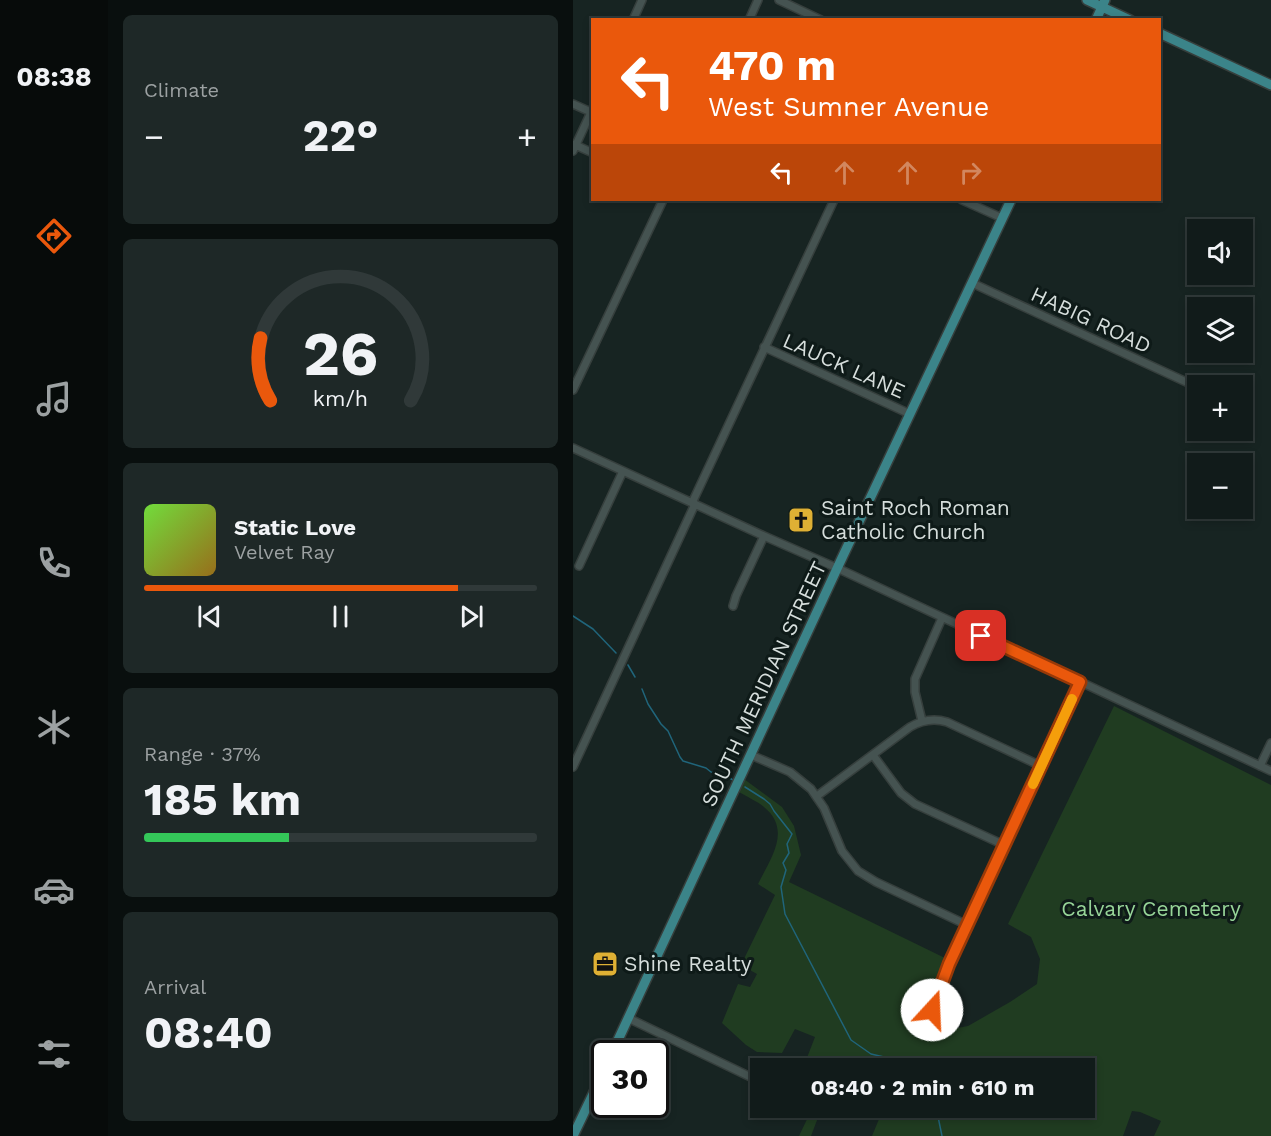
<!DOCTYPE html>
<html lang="en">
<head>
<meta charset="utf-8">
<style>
  :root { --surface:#111b1a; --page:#1e2827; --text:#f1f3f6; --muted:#9ca1a2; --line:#303939; --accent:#ea580c }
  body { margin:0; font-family:"Work Sans",sans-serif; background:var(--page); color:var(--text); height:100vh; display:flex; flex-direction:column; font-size:22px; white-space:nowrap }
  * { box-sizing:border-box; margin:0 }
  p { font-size:20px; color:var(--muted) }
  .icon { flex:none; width:33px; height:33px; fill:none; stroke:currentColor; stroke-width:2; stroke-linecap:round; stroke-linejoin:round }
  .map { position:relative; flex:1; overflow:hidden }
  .panel { display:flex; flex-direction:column; gap:15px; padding:15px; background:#090f0e; width:465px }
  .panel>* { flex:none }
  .banner { position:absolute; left:18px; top:18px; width:570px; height:183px; border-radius:0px; box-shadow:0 3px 9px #0003,0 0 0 2px var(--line); background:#ea580c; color:#fff; overflow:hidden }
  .controls { position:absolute; left:614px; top:219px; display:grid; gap:12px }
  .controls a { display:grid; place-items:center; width:66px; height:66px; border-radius:0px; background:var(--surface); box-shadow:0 3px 9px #0003,0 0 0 2px var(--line); font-size:30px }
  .speed { position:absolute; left:18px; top:1040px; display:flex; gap:12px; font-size:30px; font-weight:700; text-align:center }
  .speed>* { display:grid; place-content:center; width:78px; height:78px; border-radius:50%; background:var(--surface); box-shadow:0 3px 9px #0003,0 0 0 2px var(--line); line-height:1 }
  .speed .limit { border:3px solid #111; border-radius:9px; background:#fff; color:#111 }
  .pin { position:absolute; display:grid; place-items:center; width:51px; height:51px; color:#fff; margin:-26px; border-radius:12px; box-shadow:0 3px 9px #0006 }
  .me { position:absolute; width:66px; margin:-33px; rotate:20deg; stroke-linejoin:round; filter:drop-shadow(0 0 4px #0008) }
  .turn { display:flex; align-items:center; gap:21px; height:126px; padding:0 18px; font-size:27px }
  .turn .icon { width:78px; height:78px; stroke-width:2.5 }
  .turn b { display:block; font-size:42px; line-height:51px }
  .lanes { display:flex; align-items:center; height:57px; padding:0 18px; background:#0003; justify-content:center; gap:30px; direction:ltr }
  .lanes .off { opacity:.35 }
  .big { font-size:45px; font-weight:700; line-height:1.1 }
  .panel .card { flex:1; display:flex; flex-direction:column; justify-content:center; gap:9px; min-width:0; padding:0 21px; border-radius:9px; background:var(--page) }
  .panel .dial { align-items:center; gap:0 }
  .dial svg { height:156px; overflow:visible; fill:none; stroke:var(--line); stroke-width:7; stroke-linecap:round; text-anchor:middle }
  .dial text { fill:var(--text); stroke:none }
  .song { display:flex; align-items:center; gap:18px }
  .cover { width:72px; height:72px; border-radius:9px; background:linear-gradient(135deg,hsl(100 70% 55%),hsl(40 70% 35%)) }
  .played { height:6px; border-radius:3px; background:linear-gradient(90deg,var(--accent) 80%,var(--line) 80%) }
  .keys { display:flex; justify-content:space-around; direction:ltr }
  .heat { display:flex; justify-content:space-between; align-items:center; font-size:33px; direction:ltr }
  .charge { height:9px; border-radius:4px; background:linear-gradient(90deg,#34c759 37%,var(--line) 0) }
  .trip { position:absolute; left:177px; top:1058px; width:345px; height:60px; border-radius:0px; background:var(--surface); box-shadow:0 3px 9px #0003,0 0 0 2px var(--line); font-weight:700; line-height:60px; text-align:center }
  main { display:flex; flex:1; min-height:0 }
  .dock { display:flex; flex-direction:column; width:108px; justify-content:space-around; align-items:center; background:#070b0a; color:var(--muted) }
  .dock .icon { width:42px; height:42px }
  .dock .current { color:var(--accent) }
  .dock b { font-size:27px; color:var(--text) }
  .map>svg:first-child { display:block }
  .green { fill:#203c21 }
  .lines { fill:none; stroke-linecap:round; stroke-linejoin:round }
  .stream { stroke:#20657b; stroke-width:1.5 }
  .minor-casing { stroke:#363f3d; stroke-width:10 }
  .major-casing { stroke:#363f3d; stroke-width:12 }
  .minor { stroke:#455351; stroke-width:7 }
  .major { stroke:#3b8489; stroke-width:9 }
  .route-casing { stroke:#983908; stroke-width:15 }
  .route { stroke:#ea580c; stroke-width:10 }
  .slow { stroke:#f59e0b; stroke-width:10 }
  .labels { text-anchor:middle; stroke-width:6; stroke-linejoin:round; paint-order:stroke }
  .street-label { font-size:21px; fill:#d6dedc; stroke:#0e1a18 }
  .poi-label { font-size:21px; fill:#d6dedc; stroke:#0e1a18; text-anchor:start }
  .park-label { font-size:21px; fill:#97d598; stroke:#0e1a18 }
</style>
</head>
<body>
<main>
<nav class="dock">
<b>08:38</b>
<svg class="icon current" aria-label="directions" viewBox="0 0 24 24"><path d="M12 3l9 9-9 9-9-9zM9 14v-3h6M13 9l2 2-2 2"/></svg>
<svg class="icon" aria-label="music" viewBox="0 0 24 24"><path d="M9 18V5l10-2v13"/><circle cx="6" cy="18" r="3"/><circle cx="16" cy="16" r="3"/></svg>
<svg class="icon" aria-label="phone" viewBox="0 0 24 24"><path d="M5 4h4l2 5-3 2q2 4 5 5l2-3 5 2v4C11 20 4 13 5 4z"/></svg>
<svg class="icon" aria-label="climate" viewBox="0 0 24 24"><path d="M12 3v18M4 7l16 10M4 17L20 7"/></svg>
<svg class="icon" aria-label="car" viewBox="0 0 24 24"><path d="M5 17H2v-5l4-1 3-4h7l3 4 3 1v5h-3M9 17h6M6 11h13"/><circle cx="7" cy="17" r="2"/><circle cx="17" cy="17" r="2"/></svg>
<svg class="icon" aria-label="filters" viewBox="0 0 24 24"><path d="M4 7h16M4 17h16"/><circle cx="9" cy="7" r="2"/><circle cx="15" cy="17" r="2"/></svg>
</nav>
<section class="panel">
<div class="card"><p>Climate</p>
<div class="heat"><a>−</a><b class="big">22°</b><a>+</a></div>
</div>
<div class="card dial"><svg viewBox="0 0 100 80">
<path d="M14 69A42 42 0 1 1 86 69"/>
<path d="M14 69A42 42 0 0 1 9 37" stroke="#ea580c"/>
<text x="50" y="56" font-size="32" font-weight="700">26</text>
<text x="50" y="72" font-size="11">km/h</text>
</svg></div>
<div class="card">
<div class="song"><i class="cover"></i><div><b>Static Love</b><p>Velvet Ray</p></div></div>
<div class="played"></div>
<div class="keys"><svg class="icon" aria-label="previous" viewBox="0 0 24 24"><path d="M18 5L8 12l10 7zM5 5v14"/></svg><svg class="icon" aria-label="pause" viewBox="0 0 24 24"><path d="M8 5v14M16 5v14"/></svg><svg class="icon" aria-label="next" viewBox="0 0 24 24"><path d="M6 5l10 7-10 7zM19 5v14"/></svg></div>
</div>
<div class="card"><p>Range · 37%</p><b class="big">185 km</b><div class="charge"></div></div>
<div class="card"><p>Arrival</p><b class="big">08:40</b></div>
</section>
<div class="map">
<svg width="698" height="1136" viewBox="0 0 698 1136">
  <rect width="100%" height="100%" fill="#172422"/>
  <path class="green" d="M541,706L698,785V1136H581L588,1121L567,1112L559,1111L550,1136H299L311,1107H512V1068H230L242,1037L222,1029L209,1053L184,1052L173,1045L149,1023L165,984L177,987L184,974L168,965L202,895L185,884C198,858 219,830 191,807C184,801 174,797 166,792L171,779L209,807L221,826L228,855L216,882L374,959L350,1017L374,1030L395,1026L437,1002L464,984L467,959L458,937L435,924Z
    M226,1107H249L238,1136H226L236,1115Z"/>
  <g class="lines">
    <path class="stream" d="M0,616L20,629L43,653
      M55,665L62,677
      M69,689L75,704L88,724L95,731L107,757L110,761L133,768L138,772L149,774L160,780
      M172,787L191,799L197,804L201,811L219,834L214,844L216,853L210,863L213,870L208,887L212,914L278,1040L298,1054L311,1057L335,1068
      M363,1107L369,1136"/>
    <g class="minor-casing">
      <path id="minor" d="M206,0L248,20
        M60,20L69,0
        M176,20L185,0
        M0,104L20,113
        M0,144L20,153
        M0,151L20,108
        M389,200L429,218
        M399,283L624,387
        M191,347L337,414
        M0,390L90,200
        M669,408L677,412
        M0,448L191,536L264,568L698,771
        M119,503L261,200
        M6,566L50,471
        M160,606L163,596L191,536
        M349,721L342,692V679L369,618
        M178,755L217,772L238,789L251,808L269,851L285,871L303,882L394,925
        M300,755L328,793L342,804L431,845
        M687,766L698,743
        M0,767L122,504
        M244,796L337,727C349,720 361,718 374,722L468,766
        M55,1018L188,1082
        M378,1026C373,1025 367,1024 363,1021C353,1011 372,976 376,964L507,682"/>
    </g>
    <g class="major-casing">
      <path id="major" d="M514,0L557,20
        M523,20L532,0
        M586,33L698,85
        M39,1053L268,560L438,200
        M0,1136L32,1069"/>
    </g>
    <use href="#minor" class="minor"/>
    <use href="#major" class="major"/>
  </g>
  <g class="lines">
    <g class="route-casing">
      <path id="route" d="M359,1010L376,964L507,682L408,636"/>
    </g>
    <use href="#route" class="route"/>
    <path class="slow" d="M460,784L499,699"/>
  </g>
  <defs>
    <g id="church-square" transform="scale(1.35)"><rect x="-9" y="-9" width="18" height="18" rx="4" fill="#dfb034" stroke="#0e1a18"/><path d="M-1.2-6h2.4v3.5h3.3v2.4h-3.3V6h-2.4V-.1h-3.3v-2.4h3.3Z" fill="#111"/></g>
    <g id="office-square" transform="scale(1.35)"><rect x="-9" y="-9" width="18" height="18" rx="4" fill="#dfb034" stroke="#0e1a18"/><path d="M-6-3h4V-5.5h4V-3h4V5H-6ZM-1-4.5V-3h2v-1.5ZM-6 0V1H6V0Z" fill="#111"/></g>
  </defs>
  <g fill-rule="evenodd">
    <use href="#church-square" x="228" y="520"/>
    <use href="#office-square" x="32" y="964"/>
  </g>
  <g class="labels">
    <g class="street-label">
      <text transform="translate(518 320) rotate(25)" y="7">HABIG ROAD</text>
      <text transform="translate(271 366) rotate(24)" y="7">LAUCK LANE</text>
      <text transform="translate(191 684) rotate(-65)" y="7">SOUTH MERIDIAN STREET</text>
    </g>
    <g class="poi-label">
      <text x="248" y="515">Saint Roch Roman<tspan x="248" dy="24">Catholic Church</tspan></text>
      <text x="51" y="971">Shine Realty</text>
    </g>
    <g class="park-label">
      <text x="578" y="916">Calvary Cemetery</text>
    </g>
  </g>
</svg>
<div class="controls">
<a><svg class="icon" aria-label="sound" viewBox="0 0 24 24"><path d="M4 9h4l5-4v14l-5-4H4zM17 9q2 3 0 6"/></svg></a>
<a><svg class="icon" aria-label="layers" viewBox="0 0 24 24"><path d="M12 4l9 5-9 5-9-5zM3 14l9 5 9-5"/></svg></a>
<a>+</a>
<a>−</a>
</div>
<div class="speed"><div class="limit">30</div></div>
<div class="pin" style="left:408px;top:636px;background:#d93025"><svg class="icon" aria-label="arrive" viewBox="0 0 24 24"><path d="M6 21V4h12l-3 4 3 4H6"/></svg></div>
<svg class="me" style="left:359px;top:1010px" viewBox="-20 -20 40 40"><circle r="19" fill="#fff"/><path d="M0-13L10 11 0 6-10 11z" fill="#ea580c"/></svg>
<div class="trip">08:40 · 2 min · 610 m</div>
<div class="banner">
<div class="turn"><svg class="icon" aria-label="left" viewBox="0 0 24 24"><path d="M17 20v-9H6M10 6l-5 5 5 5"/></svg><div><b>470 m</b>West Sumner Avenue</div></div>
<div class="lanes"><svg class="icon" aria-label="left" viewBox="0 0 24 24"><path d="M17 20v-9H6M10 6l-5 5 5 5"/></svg><svg class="icon off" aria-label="ahead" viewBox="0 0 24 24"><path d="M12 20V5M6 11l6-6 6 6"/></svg><svg class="icon off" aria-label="ahead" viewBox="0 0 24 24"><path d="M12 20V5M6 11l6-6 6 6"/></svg><svg class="icon off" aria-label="right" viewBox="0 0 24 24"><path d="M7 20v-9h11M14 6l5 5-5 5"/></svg></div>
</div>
</div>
</main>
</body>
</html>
